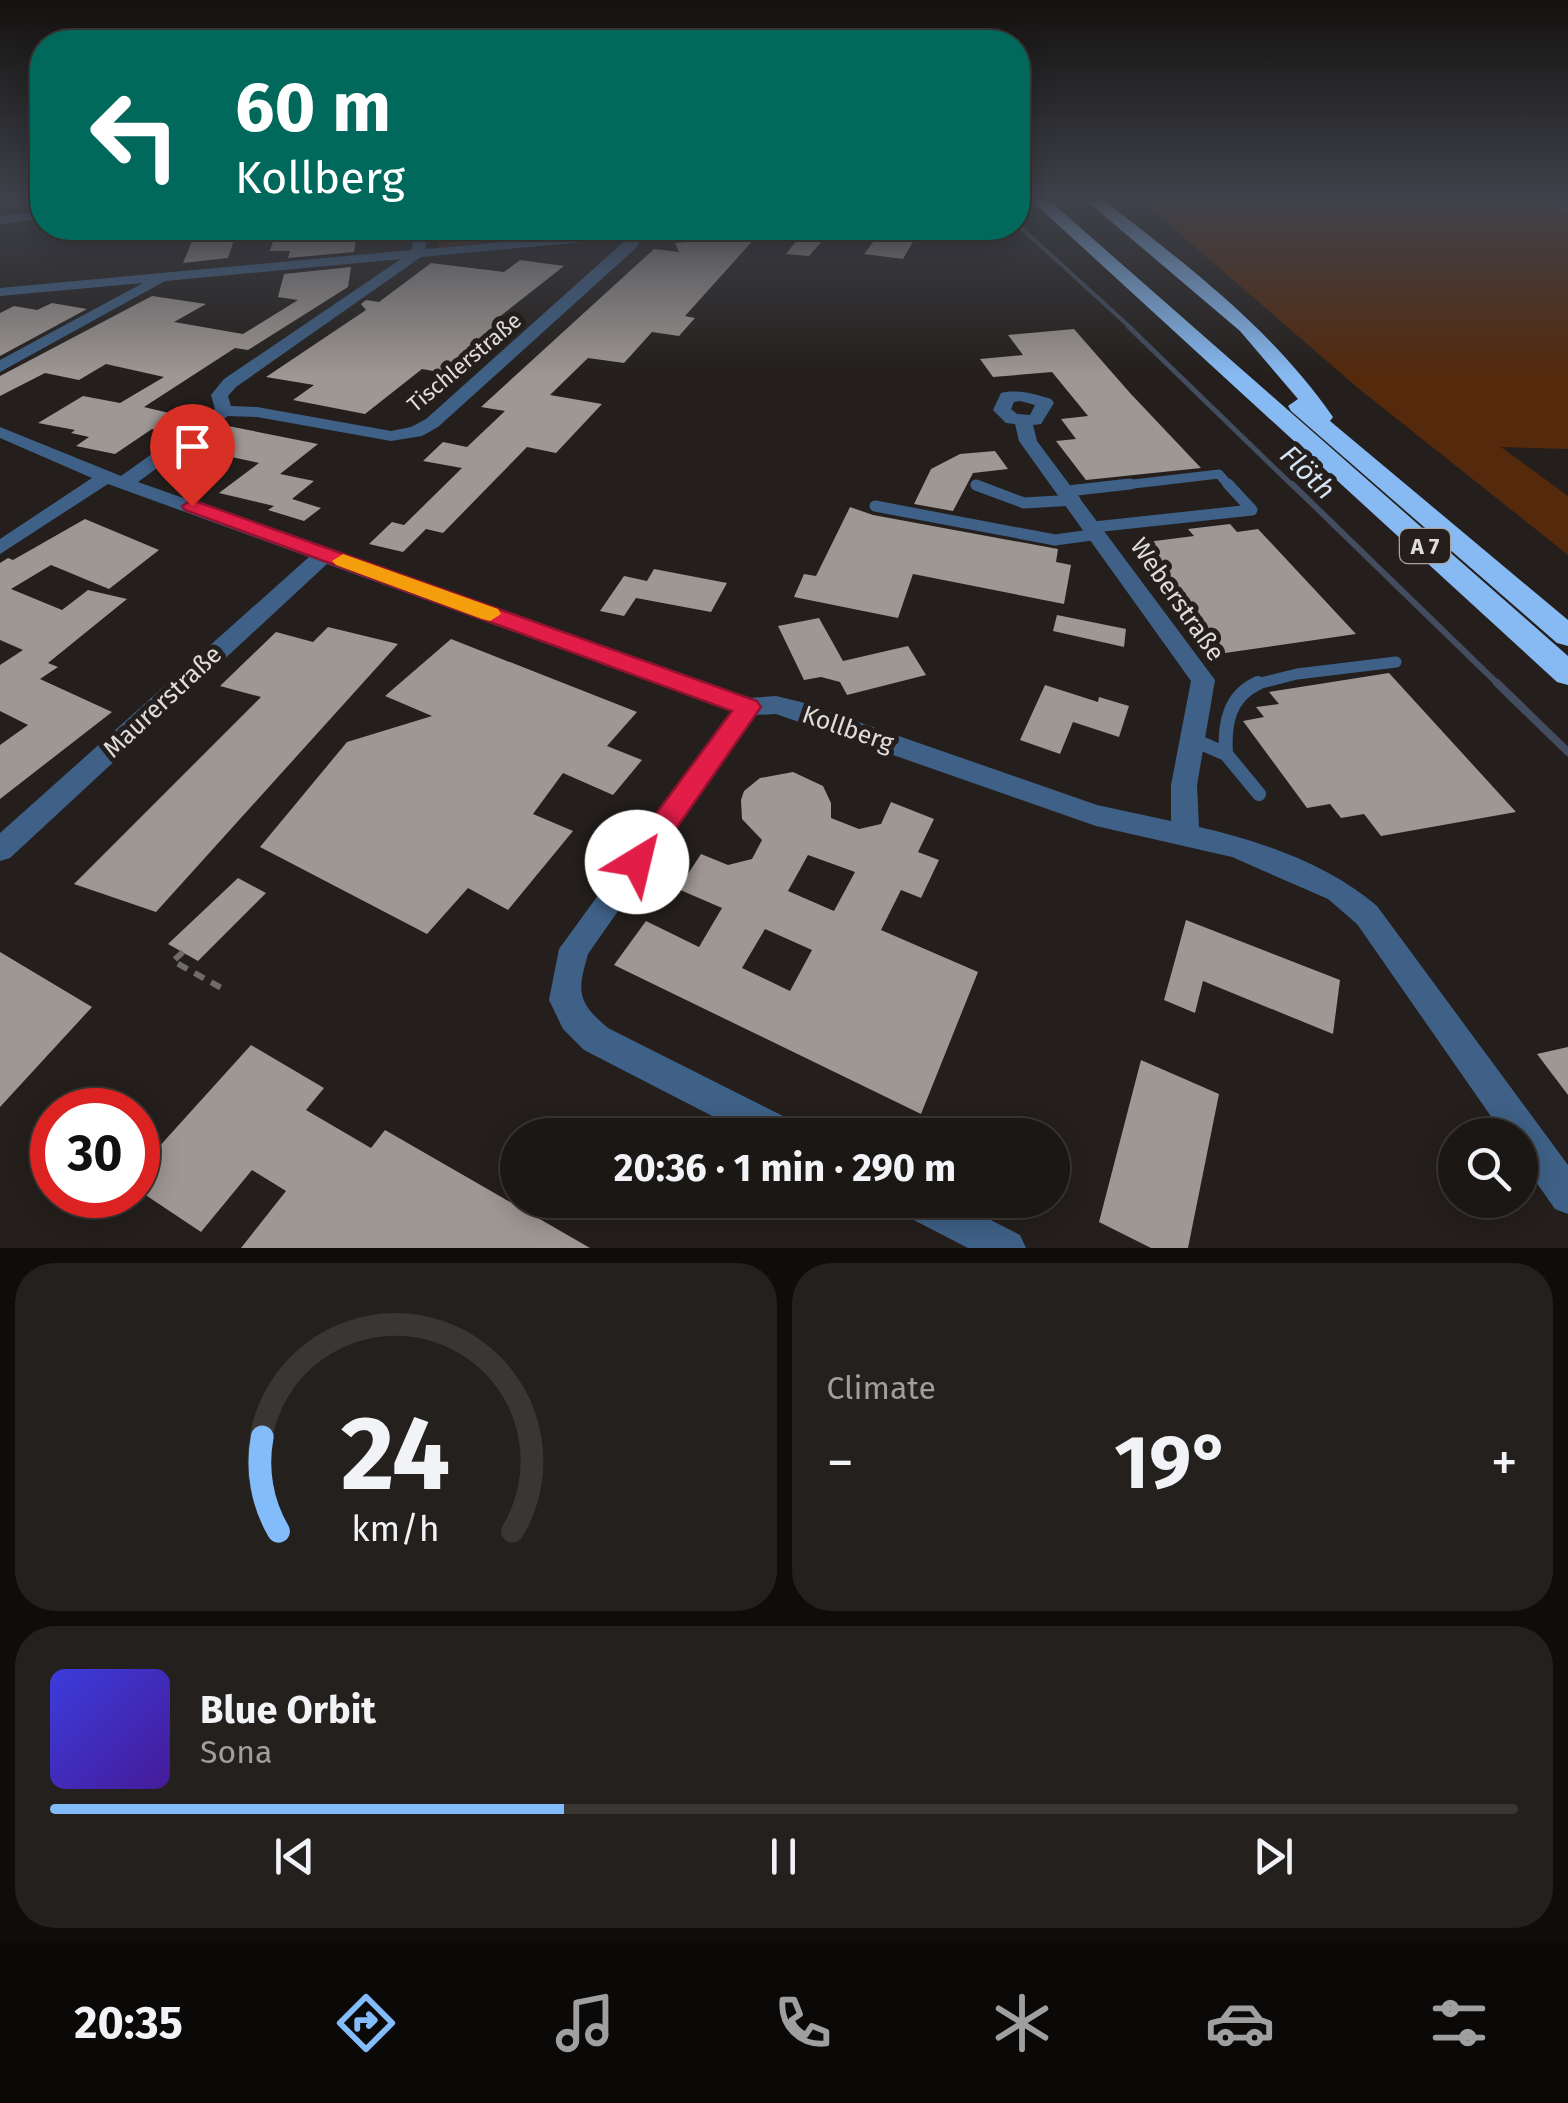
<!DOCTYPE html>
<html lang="en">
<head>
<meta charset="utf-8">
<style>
  :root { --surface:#1b1715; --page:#24201e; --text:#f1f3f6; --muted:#a09fa0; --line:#393634; --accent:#83bcfb }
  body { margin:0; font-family:"Fira Sans",sans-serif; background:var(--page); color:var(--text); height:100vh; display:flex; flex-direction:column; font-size:38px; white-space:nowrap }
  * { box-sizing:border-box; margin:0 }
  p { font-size:32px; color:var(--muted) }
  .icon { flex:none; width:55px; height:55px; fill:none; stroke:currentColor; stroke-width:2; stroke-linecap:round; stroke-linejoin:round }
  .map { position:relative; height:1248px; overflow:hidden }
  .details { display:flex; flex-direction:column; gap:15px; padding:15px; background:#0f0d0c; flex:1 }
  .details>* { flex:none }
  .top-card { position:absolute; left:30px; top:30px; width:1000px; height:210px; border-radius:40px; box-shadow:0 5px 25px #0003,0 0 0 2px var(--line); background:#00695c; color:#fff; overflow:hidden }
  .controls { position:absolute; left:1438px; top:1118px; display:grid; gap:20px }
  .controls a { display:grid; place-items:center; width:100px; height:100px; border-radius:50%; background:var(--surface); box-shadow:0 5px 25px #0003,0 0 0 2px var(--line); font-size:50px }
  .speed { position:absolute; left:30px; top:1088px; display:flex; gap:20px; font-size:50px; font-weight:700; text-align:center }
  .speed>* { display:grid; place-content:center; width:130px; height:130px; border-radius:50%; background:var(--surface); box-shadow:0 5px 25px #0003,0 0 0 2px var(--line); line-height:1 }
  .speed .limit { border:15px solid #d22; background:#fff; color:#111 }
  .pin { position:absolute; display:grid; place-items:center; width:85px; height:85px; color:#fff; margin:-102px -42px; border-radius:50% 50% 50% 0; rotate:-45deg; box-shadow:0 0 10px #0007 }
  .pin .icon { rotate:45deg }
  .me { position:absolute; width:110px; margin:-55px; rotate:36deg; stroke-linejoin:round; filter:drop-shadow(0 0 8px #0008) }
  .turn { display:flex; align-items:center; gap:35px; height:210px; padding:0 40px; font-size:45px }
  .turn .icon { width:130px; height:130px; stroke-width:2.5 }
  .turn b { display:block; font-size:70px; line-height:85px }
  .big { font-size:75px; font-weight:700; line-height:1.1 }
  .details .card { flex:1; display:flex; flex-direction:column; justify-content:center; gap:15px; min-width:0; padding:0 35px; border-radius:40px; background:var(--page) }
  .details .dial { align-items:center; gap:0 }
  .dial svg { height:260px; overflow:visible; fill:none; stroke:var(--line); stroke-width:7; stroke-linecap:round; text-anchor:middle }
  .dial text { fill:var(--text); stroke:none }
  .song { display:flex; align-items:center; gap:30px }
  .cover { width:120px; height:120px; border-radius:15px; background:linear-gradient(135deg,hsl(240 70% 55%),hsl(260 70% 35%)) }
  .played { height:10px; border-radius:5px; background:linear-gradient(90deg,var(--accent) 35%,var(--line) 35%) }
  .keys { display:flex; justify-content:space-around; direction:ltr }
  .heat { display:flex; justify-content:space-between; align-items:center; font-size:55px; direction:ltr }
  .details .tiles { flex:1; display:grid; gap:15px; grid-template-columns:1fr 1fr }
  .card:last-child { grid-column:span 2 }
  .trip { position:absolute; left:500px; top:1118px; width:570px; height:100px; border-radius:50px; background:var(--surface); box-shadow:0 5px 25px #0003,0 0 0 2px var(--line); font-weight:700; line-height:100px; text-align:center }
  .menu { display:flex; height:160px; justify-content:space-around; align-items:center; background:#0b0908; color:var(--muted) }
  .menu .icon { width:70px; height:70px }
  .menu .active { color:var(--accent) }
  .menu b { font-size:45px; color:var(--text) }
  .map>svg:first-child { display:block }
  .green { fill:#54290c }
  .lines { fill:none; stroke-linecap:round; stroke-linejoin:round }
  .stream-far3 { stroke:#434d5f; stroke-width:4 }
  .stream-far2 { stroke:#434d5f; stroke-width:5 }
  .stream-far1 { stroke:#434d5f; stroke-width:6 }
  .stream { stroke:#434d5f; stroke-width:8 }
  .building { fill:#9e9793; fill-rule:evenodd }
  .path-far1 { stroke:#6f6b68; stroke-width:2.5; stroke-dasharray:5 2.5; stroke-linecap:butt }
  .path { stroke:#6f6b68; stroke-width:6; stroke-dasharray:11 8; stroke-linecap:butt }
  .lane-far2 { stroke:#3f6187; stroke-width:9 }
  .lane-far1 { stroke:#3f6187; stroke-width:11 }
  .lane { stroke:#3f6187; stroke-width:14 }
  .street { fill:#3f6187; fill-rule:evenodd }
  .highway { fill:#87baf2; fill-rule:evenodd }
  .route { fill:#e11d48; stroke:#92132f; stroke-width:2.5 }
  .slow { fill:#f59e0b }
  .labels { text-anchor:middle; stroke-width:10; stroke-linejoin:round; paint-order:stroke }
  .far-street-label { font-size:22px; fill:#e0dcda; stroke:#241f1c }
  .shield { fill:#241f1c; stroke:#a8a3a1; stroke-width:2.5 }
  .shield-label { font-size:22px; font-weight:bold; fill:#e0dcda }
  .street-label { font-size:25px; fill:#e0dcda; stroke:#241f1c }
  .water-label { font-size:28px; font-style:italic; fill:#d4e2f1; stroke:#241f1c }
</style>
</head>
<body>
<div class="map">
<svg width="1568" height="1248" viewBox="0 0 1568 1248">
  <rect width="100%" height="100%" fill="#241f1c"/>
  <path class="green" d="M1142,201H1568V449L1501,447L1568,496V555L1358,388Z
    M440,228H648L439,247Z"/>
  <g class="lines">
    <path class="stream-far3" d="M1018,225L1131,328"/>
    <path class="stream-far2" d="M1128,326L1294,487"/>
    <path class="stream-far1" d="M1292,484L1499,685"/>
    <path class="stream" d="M1497,683L1568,752"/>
  </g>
  <path class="building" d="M277,228H346L345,233L357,232L354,252L288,258L290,251H270Z
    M884,228L911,232L905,241L913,242L903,259L864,254Z
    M805,230L829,233L809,256L786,254Z
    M237,231L228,258L183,263L195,234Z
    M757,236L685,316L695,318L679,336L652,332L624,363L588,358L550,395L602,404L556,453L527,447L443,533L426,529L403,552L369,544L392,522L404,525L462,468L423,461L443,442L467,447L505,411L481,407L654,249L679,252L675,243Z
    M520,260L564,266L498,318L513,321L485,344L445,373L422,369L365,414L293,400L314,385L266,377L366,310L361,304L366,300L379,302L431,263L504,272Z
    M351,267L348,287L248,350L235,348L144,407L194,419L175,433L152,429L115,454L76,446L89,437L71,433L75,430L38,423L83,396L120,403L164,377L106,364L79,380L45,373L0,396V376L152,296L206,304L174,322L243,334L298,300L278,297L284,274Z
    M52,303L87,309L0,356V313L14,306L37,310Z
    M1074,329L1130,393L1201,468L1086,480L1056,441L1076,439L1061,419L1088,416L1052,372L993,377L980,359L1023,355L1008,335Z
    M223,425L318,444L280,474L314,481L292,499L321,508L304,521L268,510L274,506L219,493L259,463L190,448Z
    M995,451L1008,469L973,473L953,511L914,504L931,469L960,454Z
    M850,507L873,515L1058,549L1056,562L1071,565L1064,604L913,574L898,618L794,597L804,574L816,576Z
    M85,519L159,550L109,589L51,565L11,589L62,610L88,590L127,599L48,663L58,667L40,679L112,712L0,799V745L28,725L0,711V665L23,650L0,640V563L8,558L13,560Z
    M1230,524L1237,532L1258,529L1356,634L1225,653L1139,543L1194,536L1188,529Z
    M654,569L727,583L711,612L636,598L624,616L600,611L624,576L647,581Z
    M1057,615L1126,629L1124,647L1053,631Z
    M819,618L843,661L908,646L926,675L847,695L840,682L821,677L804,680L778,626Z
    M328,627L398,644L156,912L74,884L261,697L220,686L276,632L313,642Z
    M451,639L637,712L607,746L642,760L613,795L563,773L533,814L573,831L508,910L468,888L427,934L260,847L347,742L432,716L385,696Z
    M1389,673L1516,812L1381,836L1364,814L1341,818L1330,804L1307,808L1243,721L1264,717L1256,707L1279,704L1269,692Z
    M1045,685L1098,702L1099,697L1129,706L1119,737L1073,722L1060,754L1020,740Z
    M793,772L823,786L831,803V818L859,829L881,824L891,802L934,819L918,852L939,860L921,898L901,890L881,930L978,972L921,1114L614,965L646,921L699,947L722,908L678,889L701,854L728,865L752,859L762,840L742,819L741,800L744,791L760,778ZM808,855L855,872L834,911L788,891ZM765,929L812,950L790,991L742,968Z
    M238,878L266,893L198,961L168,944Z
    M1186,920L1340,980L1333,1034L1203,981L1195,1013L1164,1000Z
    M0,952L92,1007L0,1107Z
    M251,1045L324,1088L306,1110L371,1148L385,1130L590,1248H241L286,1191L252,1170L201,1232L138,1190V1170Z
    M1568,1047V1095L1537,1054Z
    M1141,1060L1219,1094L1188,1248H1151L1099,1222Z"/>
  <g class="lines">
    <path class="path-far1" d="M1545,201L1568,211"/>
    <path class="path" d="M183,952L173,961L225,990"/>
    <path class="lane-far2" d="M976,485L980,487
      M1108,487L1219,474L1230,487"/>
    <path class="lane-far1" d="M1228,484L1252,510
      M976,485L1024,503L1075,500
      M1068,491L1130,484
      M875,506L1055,540L1099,534
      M1094,527L1252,510
      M1253,685L1297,674L1396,662"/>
    <path class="lane" d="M1194,740L1226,754L1259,794
      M1226,754C1224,724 1229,696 1258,683"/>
    <path class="street" d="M42,211V219L0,224V216Z
      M417,228H429L425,249L659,228H701L695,232L642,237L636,248L438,427L422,436L391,441L257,417L228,416L138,482L749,698L776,696L801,702L1097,805L1171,821V785L1191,681L1019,441L1015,424L1006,423L993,410L1001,393C1019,389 1033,394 1051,399L1054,403L1041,424L1033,425L1037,441L1215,680L1197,785L1199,827C1261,841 1328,864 1377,906L1568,1165V1214L1555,1209L1520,1159V1135H1504L1357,924L1328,899L1232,857L1096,826L776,714L755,715L588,954C577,992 577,1002 608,1028L797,1123L803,1135H749L584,1050L563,1029L549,1000L559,949L732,711L327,564L10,858L0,861V833L309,557L108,484L0,554V539L92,478L0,438V427L121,476L215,409L211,395L224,379L401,259L165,281L0,372V360L143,283L0,296V288L411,250ZM628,238L426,419L411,427L391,431L257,407L231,406L228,396L236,387L421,257ZM1020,401L1035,405L1030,415L1017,414L1011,409L1014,402Z
      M895,1200H952L1020,1235L1026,1248H968L900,1213Z"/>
    <path class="highway" d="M1032,201H1050L1568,656V685L1557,682Z
      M1087,201H1105C1189,267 1271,328 1333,417L1330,421L1568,620V646L1557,643L1291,411L1288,406L1298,399L1240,331Z"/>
  </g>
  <linearGradient id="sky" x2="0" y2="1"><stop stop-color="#14110f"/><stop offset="0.53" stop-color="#3f424b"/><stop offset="1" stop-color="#3f424b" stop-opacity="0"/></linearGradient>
  <rect width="1568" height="376" fill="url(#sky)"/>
  <path class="route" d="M192,500L757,701L761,707L647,870L637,874L627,870L623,862L627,853L732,711L185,510L182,506Z"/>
  <path class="slow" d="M343,554L498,609L501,614L490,621L482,619L336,565L332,561Z"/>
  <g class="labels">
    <g class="far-street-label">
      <text transform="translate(464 362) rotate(-40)" y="8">Tischlerstraße</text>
    </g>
    <rect class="shield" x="1400" y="529" width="50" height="34" rx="8"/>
    <g class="shield-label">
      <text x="1425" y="554">A 7</text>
    </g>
    <g class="street-label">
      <text transform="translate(1178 599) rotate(55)" y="9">Weberstraße</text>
      <text transform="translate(162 701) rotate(-43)" y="9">Maurerstraße</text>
      <text transform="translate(848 728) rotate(19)" y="9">Kollberg</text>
    </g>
    <g class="water-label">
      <text transform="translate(1308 472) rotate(44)" y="10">Flöth</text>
    </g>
  </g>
</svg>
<div class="controls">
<a><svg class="icon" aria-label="search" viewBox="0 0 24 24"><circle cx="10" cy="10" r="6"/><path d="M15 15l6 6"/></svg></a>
</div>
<div class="speed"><div class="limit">30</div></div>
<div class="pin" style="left:192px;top:506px;background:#d93025"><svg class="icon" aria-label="arrive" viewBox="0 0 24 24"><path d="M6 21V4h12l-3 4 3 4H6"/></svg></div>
<svg class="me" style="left:637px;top:862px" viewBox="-20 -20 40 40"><circle r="19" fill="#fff"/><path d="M0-13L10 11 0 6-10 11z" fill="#e11d48"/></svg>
<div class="trip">20:36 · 1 min · 290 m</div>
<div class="top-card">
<div class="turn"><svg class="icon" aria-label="left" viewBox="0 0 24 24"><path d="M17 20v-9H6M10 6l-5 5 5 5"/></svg><div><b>60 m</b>Kollberg</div></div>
</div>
</div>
<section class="details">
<div class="tiles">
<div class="card dial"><svg viewBox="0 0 100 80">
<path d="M14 69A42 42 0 1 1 86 69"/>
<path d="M14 69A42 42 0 0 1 9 40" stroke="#83bcfb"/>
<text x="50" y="56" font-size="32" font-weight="700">24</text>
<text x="50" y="72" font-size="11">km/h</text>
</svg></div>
<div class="card"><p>Climate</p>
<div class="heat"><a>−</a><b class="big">19°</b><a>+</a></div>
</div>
<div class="card">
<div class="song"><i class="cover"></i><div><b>Blue Orbit</b><p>Sona</p></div></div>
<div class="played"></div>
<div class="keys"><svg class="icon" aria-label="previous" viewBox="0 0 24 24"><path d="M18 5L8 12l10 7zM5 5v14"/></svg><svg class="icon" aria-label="pause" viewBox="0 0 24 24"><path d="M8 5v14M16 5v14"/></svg><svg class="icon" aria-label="next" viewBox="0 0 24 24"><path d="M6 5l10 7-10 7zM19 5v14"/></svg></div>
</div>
</div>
</section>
<nav class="menu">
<b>20:35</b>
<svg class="icon active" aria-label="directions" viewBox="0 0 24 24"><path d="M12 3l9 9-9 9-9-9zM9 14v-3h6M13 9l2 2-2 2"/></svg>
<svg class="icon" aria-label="music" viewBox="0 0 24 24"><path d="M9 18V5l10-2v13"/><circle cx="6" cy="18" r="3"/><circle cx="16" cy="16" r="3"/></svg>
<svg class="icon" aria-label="phone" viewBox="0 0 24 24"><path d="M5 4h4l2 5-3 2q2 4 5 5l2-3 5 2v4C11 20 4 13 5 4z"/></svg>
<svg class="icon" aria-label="climate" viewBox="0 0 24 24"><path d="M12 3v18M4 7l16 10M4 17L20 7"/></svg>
<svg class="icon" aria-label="car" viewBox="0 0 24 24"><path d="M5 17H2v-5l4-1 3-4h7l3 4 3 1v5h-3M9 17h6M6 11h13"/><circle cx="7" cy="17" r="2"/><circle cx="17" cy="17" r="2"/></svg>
<svg class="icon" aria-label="filters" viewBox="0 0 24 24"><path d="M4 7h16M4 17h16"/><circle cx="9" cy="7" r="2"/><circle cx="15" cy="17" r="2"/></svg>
</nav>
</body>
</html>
